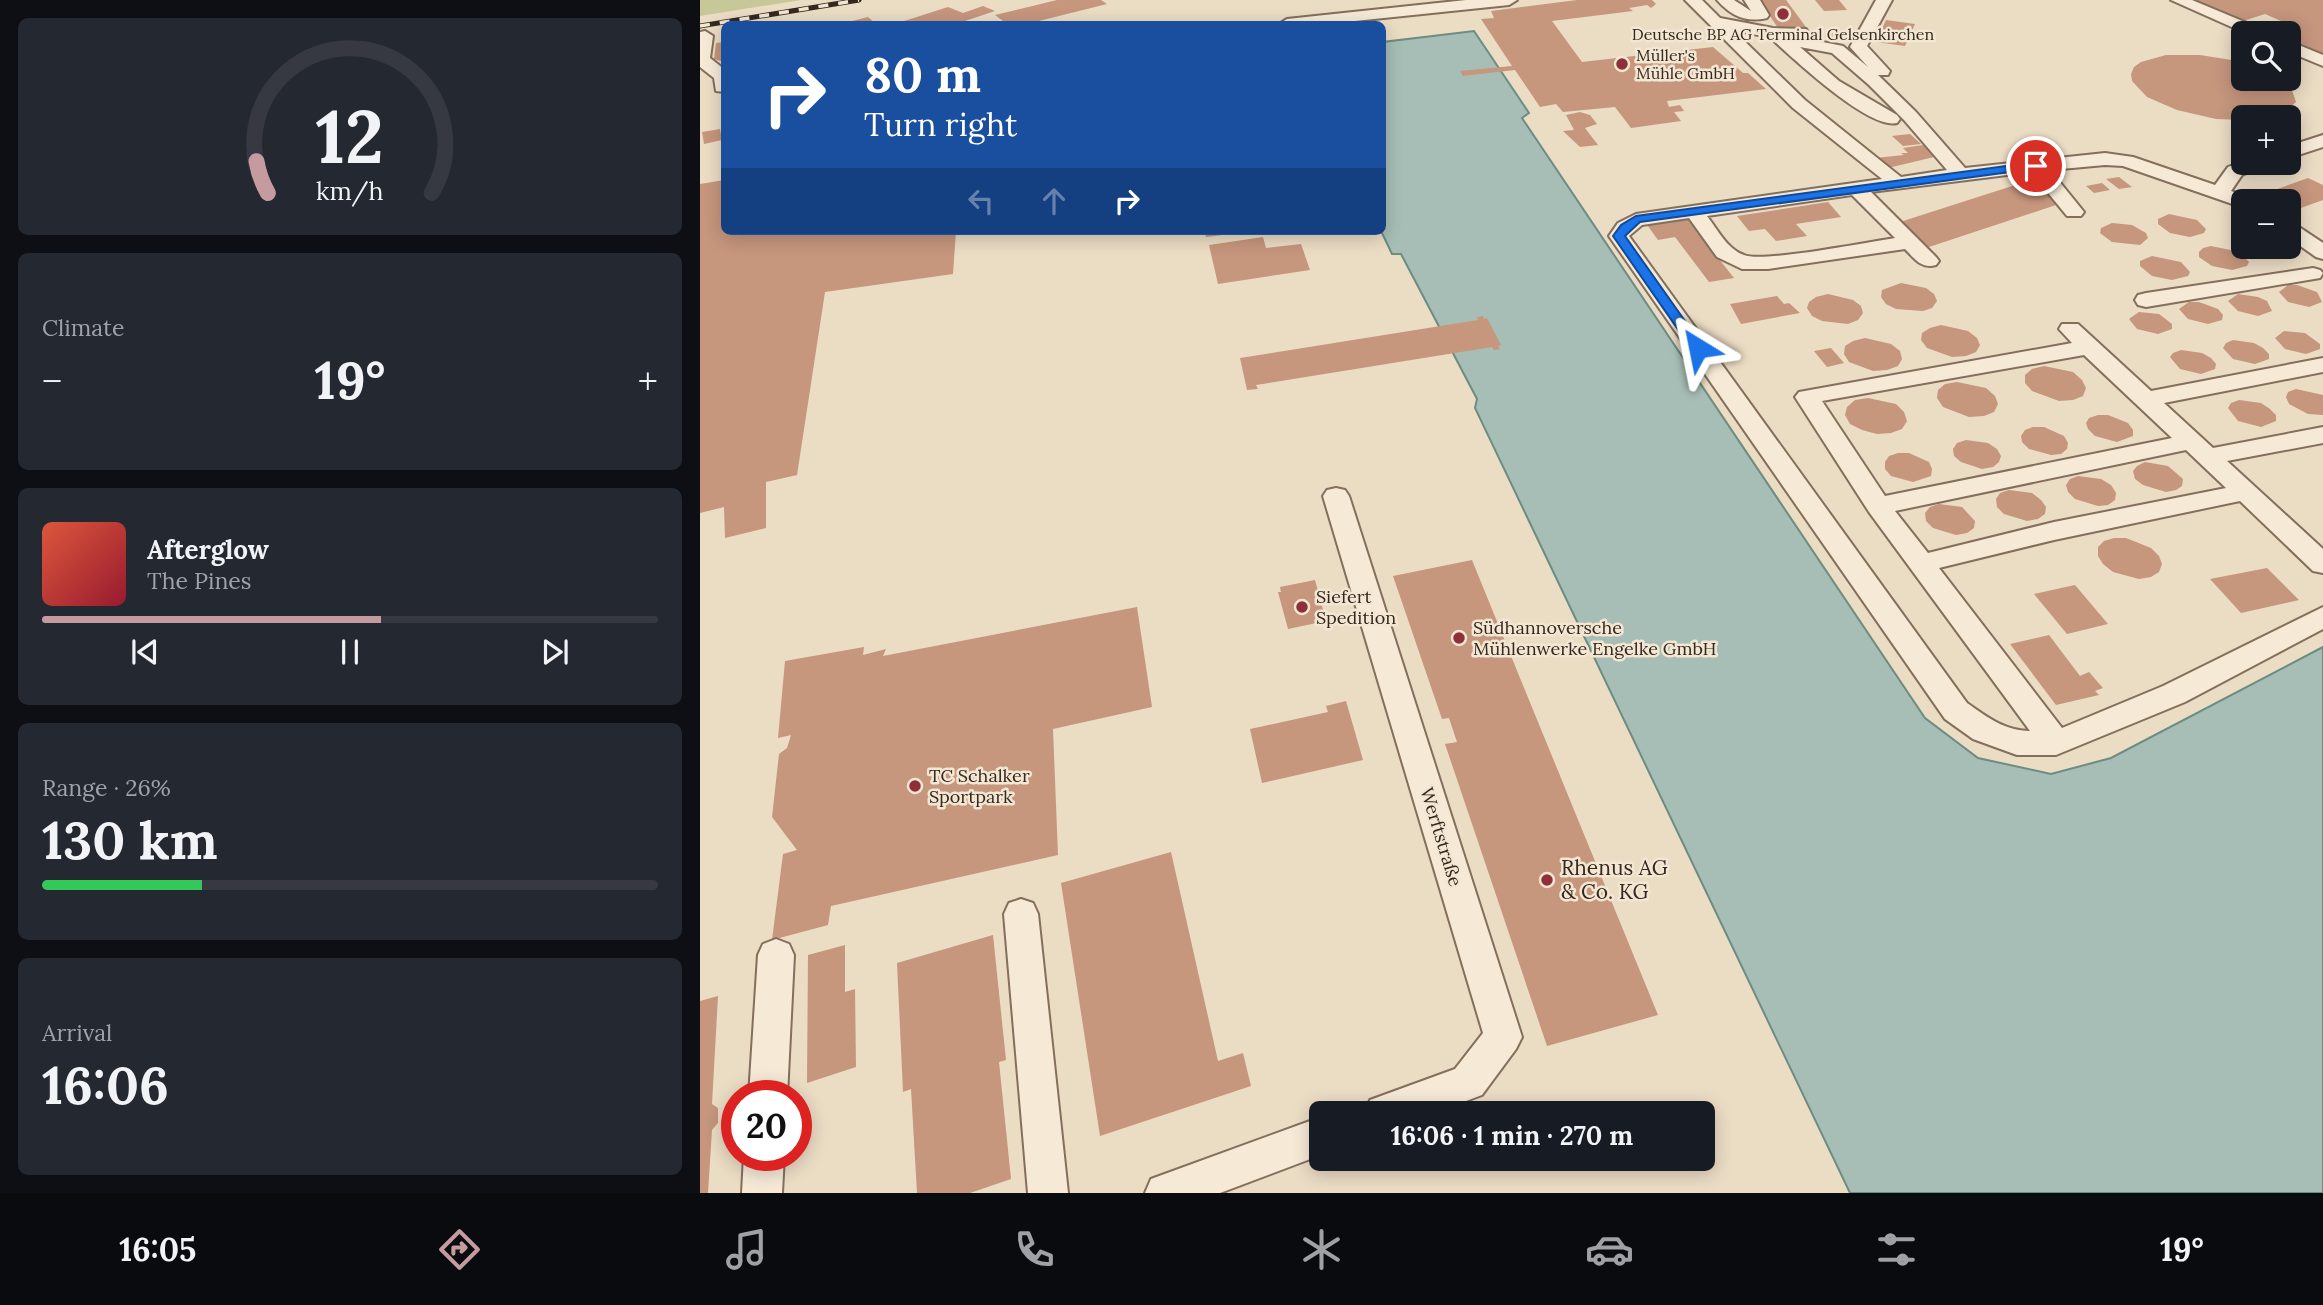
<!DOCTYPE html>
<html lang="en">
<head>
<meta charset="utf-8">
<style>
  :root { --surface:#171b24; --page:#242831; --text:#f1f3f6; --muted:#9ea1a6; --line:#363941; --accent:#c59ba0 }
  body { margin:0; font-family:Lora,serif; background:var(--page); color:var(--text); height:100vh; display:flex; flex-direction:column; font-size:26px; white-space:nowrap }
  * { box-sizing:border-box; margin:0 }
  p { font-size:23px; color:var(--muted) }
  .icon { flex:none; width:38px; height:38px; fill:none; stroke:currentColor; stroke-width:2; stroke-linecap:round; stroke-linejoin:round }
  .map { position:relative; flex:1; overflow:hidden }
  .drawer { display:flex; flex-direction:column; gap:18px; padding:18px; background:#0d0f14; width:700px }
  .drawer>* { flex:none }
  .top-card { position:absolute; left:21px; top:21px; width:665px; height:214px; border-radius:10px; box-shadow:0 4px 18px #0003; background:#1a4fa0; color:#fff; overflow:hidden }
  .buttons { position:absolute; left:1531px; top:21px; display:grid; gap:14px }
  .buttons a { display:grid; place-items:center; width:70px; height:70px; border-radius:10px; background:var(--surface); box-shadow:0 4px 18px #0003; font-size:35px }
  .speed { position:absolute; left:21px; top:1080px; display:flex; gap:14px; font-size:35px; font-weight:700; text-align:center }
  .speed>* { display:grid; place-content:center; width:91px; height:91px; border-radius:50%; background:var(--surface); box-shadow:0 4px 18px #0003; line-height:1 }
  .speed .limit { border:10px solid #d22; background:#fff; color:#111 }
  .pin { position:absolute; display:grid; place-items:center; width:60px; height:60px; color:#fff; margin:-30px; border:4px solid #fff; border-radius:50%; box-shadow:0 2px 7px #0007 }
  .me { position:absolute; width:77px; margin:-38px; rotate:325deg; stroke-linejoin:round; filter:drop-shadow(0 0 5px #0008) }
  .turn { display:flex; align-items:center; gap:24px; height:147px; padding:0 28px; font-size:32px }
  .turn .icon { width:91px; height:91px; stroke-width:2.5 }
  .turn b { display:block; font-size:49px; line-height:60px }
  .lanes { display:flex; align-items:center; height:66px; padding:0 28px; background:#0003; justify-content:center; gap:35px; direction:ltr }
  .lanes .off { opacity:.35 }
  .big { font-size:52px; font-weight:800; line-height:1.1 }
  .drawer .tile { flex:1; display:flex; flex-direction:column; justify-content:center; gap:10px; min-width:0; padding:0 24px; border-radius:10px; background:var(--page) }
  .drawer .dial { align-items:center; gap:0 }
  .dial svg { height:182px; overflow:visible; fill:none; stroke:var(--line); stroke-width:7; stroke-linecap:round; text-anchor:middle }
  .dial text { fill:var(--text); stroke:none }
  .song { display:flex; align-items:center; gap:21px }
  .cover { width:84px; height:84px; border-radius:10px; background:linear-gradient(135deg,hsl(10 70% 55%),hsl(350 70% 35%)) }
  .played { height:7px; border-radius:4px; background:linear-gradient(90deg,var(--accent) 55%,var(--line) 55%) }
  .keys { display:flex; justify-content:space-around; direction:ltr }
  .heat { display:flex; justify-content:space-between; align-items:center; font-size:38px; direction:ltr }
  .charge { height:10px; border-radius:5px; background:linear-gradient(90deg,#34c759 26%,var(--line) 0) }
  .trip { position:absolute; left:609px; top:1101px; width:406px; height:70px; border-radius:10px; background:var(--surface); box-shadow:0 4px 18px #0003; font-weight:800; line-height:70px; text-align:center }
  .tabs { display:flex; height:112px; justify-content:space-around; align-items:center; background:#090b0e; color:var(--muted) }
  .tabs .icon { width:49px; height:49px }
  .tabs .on { color:var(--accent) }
  .tabs b { font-size:32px; color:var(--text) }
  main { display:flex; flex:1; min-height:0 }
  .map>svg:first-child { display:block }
  .green { fill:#c6c899 }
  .water { fill:#a6beb5; stroke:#6d8c82; stroke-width:2 }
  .building { fill:#c6967d }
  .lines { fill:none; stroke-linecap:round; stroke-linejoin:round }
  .minor-casing { stroke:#846e5c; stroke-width:4 }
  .minor { fill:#f6ead7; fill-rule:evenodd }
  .rail-casing { stroke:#35281f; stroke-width:5 }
  .rail { stroke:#f3e7d3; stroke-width:3.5; stroke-dasharray:10; stroke-linecap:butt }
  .route { fill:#1a73e8; stroke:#114b97; stroke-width:2 }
  .poi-dot { fill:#8f3038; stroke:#f3e7d3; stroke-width:2.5 }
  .labels { text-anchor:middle; stroke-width:5; stroke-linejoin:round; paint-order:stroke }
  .far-poi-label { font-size:16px; fill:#35281f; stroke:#f3e7d3 }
  .poi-label { font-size:18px; fill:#35281f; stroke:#f3e7d3; text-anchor:start }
  .street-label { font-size:18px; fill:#35281f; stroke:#f3e7d3 }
  .near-poi-label { font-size:21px; fill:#35281f; stroke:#f3e7d3; text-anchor:start }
</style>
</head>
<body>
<main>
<section class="drawer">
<div class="tile dial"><svg viewBox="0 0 100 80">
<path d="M14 69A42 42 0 1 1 86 69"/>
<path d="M14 69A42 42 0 0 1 9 55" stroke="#c59ba0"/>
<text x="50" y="56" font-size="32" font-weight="700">12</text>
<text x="50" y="72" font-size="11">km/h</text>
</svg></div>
<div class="tile"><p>Climate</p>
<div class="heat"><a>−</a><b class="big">19°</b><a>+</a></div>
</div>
<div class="tile">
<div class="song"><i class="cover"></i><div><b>Afterglow</b><p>The Pines</p></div></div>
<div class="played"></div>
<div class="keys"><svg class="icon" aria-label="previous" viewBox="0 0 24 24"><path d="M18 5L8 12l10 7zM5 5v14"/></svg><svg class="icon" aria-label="pause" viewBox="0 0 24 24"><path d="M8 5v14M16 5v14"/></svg><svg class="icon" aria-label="next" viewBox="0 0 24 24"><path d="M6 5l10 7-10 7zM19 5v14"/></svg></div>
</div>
<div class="tile"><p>Range · 26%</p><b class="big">130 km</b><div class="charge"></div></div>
<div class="tile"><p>Arrival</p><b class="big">16:06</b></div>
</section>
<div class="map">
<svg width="1623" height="1193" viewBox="0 0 1623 1193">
  <rect width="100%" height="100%" fill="#ebdcc4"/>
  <path class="green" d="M0,0H101L0,16Z"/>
  <path class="water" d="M774,31L829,113L822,118L1225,718L1278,758L1351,774L1411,758L1623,647V1193H1150L775,408L777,399L701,254H692L681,231L683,42Z"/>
  <path class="building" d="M357,0H401L407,4L327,24H307L295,15Z
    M877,0H952L956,4L951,8L947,5L929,8L933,11L852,21L882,62L1013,47L1043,73H1048L1066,89L967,101L969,107L980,105L984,111L974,112L981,121L931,128L915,107L863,112L856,104L840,107L815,70L763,76L760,71L812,66L781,19L794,18L791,11Z
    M1059,0H1086L1106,27L1078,28Z
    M1115,0H1139L1147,10L1124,11Z
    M1488,0H1623V57L1589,43V33L1561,31L1588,24L1565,14L1540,22Z
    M283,6L295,11L256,24H195L248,7L263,13Z
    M168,17L176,24H144V23Z
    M1186,20L1215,24L1205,46L1176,42Z
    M1125,33H1147V40L1125,37Z
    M24,42V62L14,59L16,43Z
    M1466,55H1500L1544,62V79H1582L1591,87L1596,102L1583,114L1572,117H1544V120L1516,119L1477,110L1447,97L1432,81L1431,74L1434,67L1441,62Z
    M880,112L890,115L897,124L885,128L898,145L880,147L863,131L874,130L866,115Z
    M20,129L22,140L4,144L2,132Z
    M1210,134L1221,144L1203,146L1192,136Z
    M1223,145L1234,157L1188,168L1175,158L1204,155L1201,153H1208L1203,148Z
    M1419,177L1432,187L1419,189L1406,179Z
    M1608,178L1623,185V200L1598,209L1589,205V201H1582L1566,193Z
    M1334,179L1359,204L1223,249L1200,222Z
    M24,180V231H256L253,274L125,292L97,475L66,482V528L25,538L24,507L0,513V184Z
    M1402,183L1410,190L1394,193L1386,186Z
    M1128,202L1141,217L1096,224L1107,236L1076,241L1065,229L1049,231L1037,216Z
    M1469,214L1497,220L1506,229L1504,233L1490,237L1470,233L1458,224V219Z
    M985,216L1034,278L1009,282L975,237L958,240L945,222Z
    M1412,223L1432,225L1446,233L1448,238L1440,245L1412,242L1400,233L1401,228Z
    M504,231H539V233L506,237Z
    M563,237L566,248L601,244L610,270L518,284L509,245Z
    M1511,246L1540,252L1549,262L1547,266L1532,270L1512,266L1499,257V252L1503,248Z
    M1452,256L1481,262L1490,272L1488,276L1472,280L1452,276L1440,266V261Z
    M1201,283L1226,288L1234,294L1237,301L1232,308L1223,311L1196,309L1186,304L1181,297L1182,290Z
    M1588,285H1597L1617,292L1622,302L1609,307L1588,302L1579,292Z
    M1128,294L1153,300L1161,306L1163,313L1158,320L1148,324L1122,321L1112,316L1107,308L1109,302L1116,297Z
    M1538,294L1558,297L1567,301L1572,311L1558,316L1538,311L1528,301Z
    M1077,296L1084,304L1089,303L1100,313L1041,324L1030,304Z
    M1489,302H1499L1518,309L1523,315L1522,320L1508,324L1488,319L1479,309Z
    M1439,312L1459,314L1472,324V329L1458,334L1437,329L1429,319Z
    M783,316L784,319L787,318L801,345L798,346L800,349L794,350L792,347L556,385L558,389L547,390L540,358L778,320L777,317Z
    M1241,325L1268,331L1277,338L1280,345L1276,352L1266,356L1252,357L1227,348L1221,340L1222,333L1230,328Z
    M1584,331L1605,333L1620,344V349L1606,354L1585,349L1575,338Z
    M1165,338L1191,344L1200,351L1202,359L1198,366L1187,370L1173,371L1149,362L1144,354L1145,346L1153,341Z
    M1533,340L1554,343L1563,348L1569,354V359L1555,364L1533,359L1523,348L1526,343Z
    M1131,348L1144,363L1127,367L1114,351Z
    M1481,350L1502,353L1511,358L1516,364L1515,369L1501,374L1480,369L1470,357L1473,353Z
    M1344,366L1373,372L1382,380L1386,388L1383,396L1373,400L1359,401L1332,391L1325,383V375L1332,369Z
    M1257,382L1286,388L1295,396L1298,404L1294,412L1284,416L1269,417L1243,407L1237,398L1238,390L1245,384Z
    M1596,389L1623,395V415L1608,414L1589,404L1586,397L1588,392Z
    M1168,398L1196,404L1204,412L1207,421L1202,429L1191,433L1177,434L1162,430L1150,424L1145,415L1147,407L1155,400Z
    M1539,400L1561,403L1570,409L1576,415V421L1561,427L1538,421L1528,408L1531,403Z
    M1398,415H1408L1428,423L1433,430V436L1417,442L1395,436L1388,429L1386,423L1389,418Z
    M1333,427H1344L1364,436L1368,443L1367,449L1361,454L1351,455L1329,449L1322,442L1321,436L1325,430Z
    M1266,440L1288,443L1297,449L1301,456L1299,462L1293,467L1282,469L1261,462L1254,456L1253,449L1257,443Z
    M1198,453H1209L1229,462L1232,469L1231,476L1213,482L1191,476L1185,469V462L1189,456Z
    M1445,462L1468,466L1483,479L1482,486L1476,490L1466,492L1443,485L1435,479L1433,471L1437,466Z
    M1378,476L1401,479L1411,485L1416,493L1415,500L1408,505L1398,506L1375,499L1368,492L1366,485L1370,479Z
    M1309,490L1332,493L1341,500L1346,507L1345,514L1338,519L1327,521L1304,514L1297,507L1296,499L1300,493Z
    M1239,504L1262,507L1275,521L1274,528L1267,533L1256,535L1233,528L1226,521L1225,513L1230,507Z
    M1414,538H1426L1451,548L1459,556L1462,564L1459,572L1451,577L1439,579L1413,572L1403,564L1398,556V547L1404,541Z
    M772,560L829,700L958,1015L847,1046L745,744L757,742L749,718L742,719L693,576Z
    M1567,568L1599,600L1541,613L1510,579Z
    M615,580L626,621L588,629L578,592H581L580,587Z
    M1375,585L1408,624L1367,634L1334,594Z
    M437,607L452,707L353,729L358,855L131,906L128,925L72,940L83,854L97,850L72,817L79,754L87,748L91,735L78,738L85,661L164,647L163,655L186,649L183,656Z
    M1349,635L1380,676L1389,672L1403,688L1395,691L1399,695L1356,705L1310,644Z
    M646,701L663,760L562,783L550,729L628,712L626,706Z
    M471,852L518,1061L543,1053L551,1086L400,1136L361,883Z
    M293,935L306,1060L299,1062L311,1179L270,1193H217L211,1089L203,1092L197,963Z
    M145,945V992L155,989L156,1067L107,1083L108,955Z
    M18,996L12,1104L18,1108V1123L12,1130L8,1193H0V1001Z"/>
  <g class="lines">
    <g class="minor-casing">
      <path id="minor" d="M766,0H817L809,5L626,24H579L587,19Z
        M985,0H1002L1020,18L1073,28L1106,29L1108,32L1106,35L1097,37L1143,46L1168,67L1150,47L1176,0H1192L1167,46L1190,71L1188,75H1178L1216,112L1265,168L1405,153L1433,157L1515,185L1528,167L1544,161V163H1563L1561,167L1542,175L1531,191L1551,198L1553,201H1544V208L1423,166L1405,165L1350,170L1384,212L1381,216H1367L1331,172L1171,192L1236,257L1239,261L1236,265C1221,269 1215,259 1205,249L1068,269H1042L1017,257L989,218L942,225L929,236L1267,703C1287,717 1305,731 1330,731L1169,512L1095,397L1099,392L1372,343L1359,329L1362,324H1378L1451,391L1623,358V372L1464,403L1513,448L1623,427V443L1527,461L1623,549V573L1613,571L1540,501L1354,540L1239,568L1362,728L1463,686L1623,607V629L1485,702L1356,755H1317L1273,739L1245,719L909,236L918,223L936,214L1182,179L1093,108ZM1033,30L1074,38L1075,42C1096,61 1170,130 1197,123L1200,119L1197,115L1139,81L1100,47L1132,53L1169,85L1204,120L1247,170L1201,177L1105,100ZM1152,195L1195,238C1168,242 1062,263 1044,255C1027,249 1018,230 1007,216ZM1384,355L1472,438L1185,496L1122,401ZM1486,450L1526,488L1354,522L1228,553L1195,511Z
        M1017,0H1034L1051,11L1044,0H1060L1069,15L1067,18C1046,23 1031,16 1017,0Z
        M1471,0H1492L1564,30L1566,33H1545Z
        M5,31L13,36L10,58L24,69V92L16,91L14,78L0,67V32Z
        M1589,41L1623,55V66L1589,52Z
        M1623,135V147L1589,158V146Z
        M1589,223L1596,225L1623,243V259L1616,257L1589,238Z
        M1613,268L1620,270L1623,273L1620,278L1446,307L1438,305L1435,300L1438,295L1446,293Z
        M636,488L645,490L649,496L822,1037L816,1049L782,1095L734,1113H665L670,1100L755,1069L783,1033L623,496L627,490Z
        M321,899L333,903L338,914L368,1193H328L304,914L309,903Z
        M76,939L89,944L94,955L87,1096H49L58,955L63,944Z
        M621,1117V1155L520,1193H445L451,1179Z
        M44,1155H84L82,1193H42Z"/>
    </g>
    <use href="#minor" class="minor"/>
    <g class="rail-casing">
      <path id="rail" d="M0,26L159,0"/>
    </g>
    <use href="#rail" class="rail"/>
  </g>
  <path class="route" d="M1336,162L1342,166L1340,168L940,222L925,236L1004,348L998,352L993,351L913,236L921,225L936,216Z"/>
  <g class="poi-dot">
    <circle cx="1083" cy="14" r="7"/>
    <circle cx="922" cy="64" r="7"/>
    <circle cx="602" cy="607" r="7"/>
    <circle cx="759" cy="638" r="7"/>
    <circle cx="215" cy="786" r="7"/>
    <circle cx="847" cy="880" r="7"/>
  </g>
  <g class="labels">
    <g class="far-poi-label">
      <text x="1083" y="40">Deutsche BP AG Terminal Gelsenkirchen</text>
      <text x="936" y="61" text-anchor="start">Müller's<tspan x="936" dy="18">Mühle GmbH</tspan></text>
    </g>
    <g class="poi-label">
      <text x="616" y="603">Siefert<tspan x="616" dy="21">Spedition</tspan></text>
      <text x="773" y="634">Südhannoversche<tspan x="773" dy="21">Mühlenwerke Engelke GmbH</tspan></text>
      <text x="229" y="782">TC Schalker<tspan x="229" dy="21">Sportpark</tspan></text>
    </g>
    <g class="street-label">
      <text transform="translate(741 837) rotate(73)" y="6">Werftstraße</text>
    </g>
    <g class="near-poi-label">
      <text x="861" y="875">Rhenus AG<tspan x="861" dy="24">&amp; Co. KG</tspan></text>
    </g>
  </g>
</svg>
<div class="buttons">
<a><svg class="icon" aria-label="search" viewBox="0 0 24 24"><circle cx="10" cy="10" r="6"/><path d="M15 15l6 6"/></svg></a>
<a>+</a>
<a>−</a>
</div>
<div class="speed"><div class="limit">20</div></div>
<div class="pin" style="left:1336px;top:166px;background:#d93025"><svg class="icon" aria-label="arrive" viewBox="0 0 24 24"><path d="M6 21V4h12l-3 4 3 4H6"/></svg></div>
<svg class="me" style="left:998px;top:348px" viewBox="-20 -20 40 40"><path d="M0-17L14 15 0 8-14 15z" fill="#1a73e8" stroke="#fff" stroke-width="4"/></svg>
<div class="trip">16:06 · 1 min · 270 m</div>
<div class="top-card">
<div class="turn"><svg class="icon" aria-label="right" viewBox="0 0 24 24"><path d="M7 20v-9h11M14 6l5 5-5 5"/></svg><div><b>80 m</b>Turn right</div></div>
<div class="lanes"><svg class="icon off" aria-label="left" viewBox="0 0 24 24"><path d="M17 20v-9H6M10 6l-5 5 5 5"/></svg><svg class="icon off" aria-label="ahead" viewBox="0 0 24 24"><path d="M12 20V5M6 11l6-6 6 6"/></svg><svg class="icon" aria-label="right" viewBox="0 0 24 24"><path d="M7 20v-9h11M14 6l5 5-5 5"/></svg></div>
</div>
</div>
</main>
<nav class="tabs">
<b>16:05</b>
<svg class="icon on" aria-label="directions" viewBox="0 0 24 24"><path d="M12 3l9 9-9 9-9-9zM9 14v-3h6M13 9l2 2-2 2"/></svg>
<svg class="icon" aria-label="music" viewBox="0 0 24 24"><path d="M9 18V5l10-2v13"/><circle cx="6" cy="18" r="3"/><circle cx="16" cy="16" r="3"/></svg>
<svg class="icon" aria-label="phone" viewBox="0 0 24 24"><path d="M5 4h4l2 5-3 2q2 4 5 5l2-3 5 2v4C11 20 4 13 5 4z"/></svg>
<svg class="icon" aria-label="climate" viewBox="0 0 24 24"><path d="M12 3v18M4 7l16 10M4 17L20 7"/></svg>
<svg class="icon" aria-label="car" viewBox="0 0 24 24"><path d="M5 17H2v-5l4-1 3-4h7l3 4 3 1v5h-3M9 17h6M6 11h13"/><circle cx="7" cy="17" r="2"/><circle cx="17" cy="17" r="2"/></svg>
<svg class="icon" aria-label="filters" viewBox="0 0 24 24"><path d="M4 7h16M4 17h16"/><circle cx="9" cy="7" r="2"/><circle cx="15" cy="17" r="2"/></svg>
<b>19°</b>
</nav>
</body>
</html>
